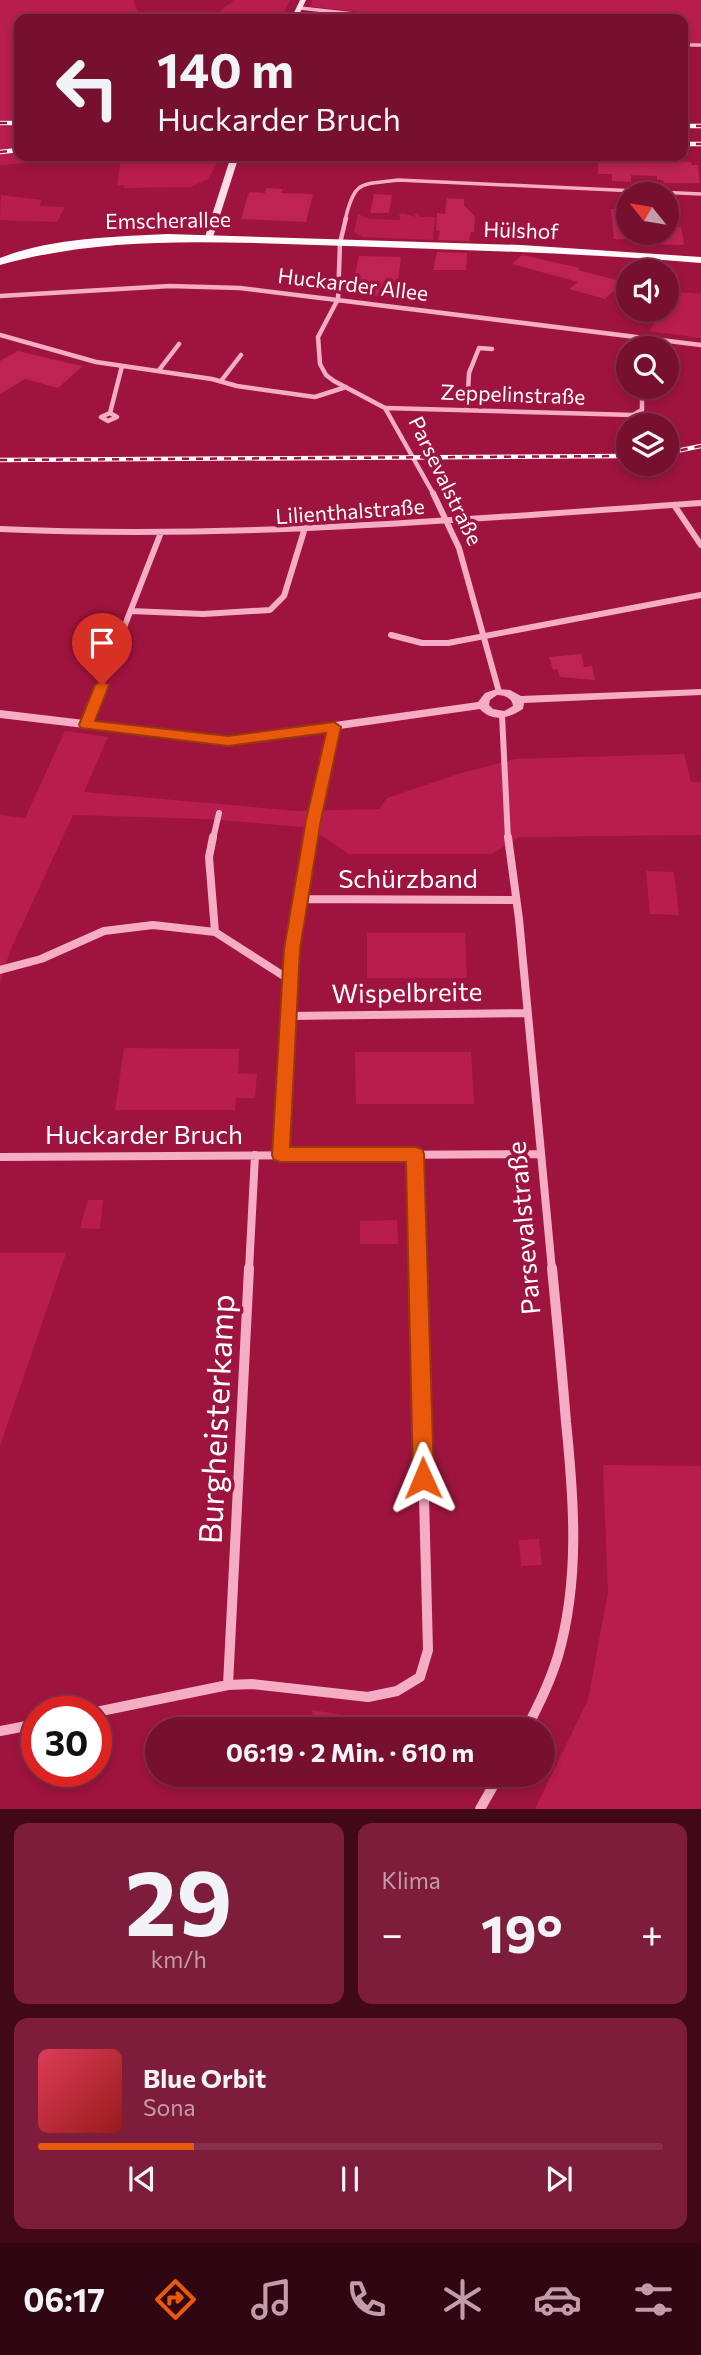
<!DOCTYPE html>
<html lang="de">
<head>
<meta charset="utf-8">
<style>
  :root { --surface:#770f2f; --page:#7e1d3b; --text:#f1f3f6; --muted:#c39caa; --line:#882f4b; --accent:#ea580c }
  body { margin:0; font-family:Commissioner,sans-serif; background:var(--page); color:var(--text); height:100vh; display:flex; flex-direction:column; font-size:26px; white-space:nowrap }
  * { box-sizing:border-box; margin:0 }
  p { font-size:23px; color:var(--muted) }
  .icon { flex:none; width:38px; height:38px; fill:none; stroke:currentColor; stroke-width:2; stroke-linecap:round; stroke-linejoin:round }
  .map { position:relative; height:1809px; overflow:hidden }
  .details { display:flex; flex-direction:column; gap:14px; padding:14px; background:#41081a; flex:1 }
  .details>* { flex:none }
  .guide { position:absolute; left:14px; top:14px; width:674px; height:147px; border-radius:14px; box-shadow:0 4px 10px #0003,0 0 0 2px var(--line); background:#770f2f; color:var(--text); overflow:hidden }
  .needle { width:46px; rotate:300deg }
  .buttons { position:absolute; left:616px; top:182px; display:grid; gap:14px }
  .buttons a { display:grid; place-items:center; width:63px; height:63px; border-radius:50%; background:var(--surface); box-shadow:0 4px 10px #0003,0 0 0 2px var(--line); font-size:35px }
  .speed { position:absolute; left:21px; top:1696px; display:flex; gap:14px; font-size:35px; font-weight:700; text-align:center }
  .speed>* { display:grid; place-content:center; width:91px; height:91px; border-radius:50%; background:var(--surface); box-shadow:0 4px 10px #0003,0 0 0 2px var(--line); line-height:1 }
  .speed .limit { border:10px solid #d22; background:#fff; color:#111 }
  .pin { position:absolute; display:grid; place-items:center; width:60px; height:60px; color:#fff; margin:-72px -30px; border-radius:50% 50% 50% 0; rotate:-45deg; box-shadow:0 0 7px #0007 }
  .pin .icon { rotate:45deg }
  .me { position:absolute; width:77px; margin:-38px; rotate:359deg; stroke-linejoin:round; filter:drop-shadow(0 0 5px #0008) }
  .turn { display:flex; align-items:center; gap:24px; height:147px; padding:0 28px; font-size:32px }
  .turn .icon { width:91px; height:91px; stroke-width:2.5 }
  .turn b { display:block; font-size:49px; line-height:60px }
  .big { font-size:52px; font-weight:700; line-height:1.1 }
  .details .widget { flex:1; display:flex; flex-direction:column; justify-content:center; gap:10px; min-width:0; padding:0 24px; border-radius:14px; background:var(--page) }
  .details .dial { align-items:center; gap:0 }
  .dial b { font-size:91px; line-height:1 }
  .song { display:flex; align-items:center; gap:21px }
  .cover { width:84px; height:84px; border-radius:10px; background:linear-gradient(135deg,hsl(350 70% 55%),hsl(0 70% 35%)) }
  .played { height:7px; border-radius:4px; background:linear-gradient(90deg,var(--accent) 25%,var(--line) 25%) }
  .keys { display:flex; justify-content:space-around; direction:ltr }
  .heat { display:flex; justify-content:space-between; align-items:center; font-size:38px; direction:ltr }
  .details .tiles { flex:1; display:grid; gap:14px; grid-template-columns:1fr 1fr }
  .widget:last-child { grid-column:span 2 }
  .trip { position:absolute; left:145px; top:1717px; width:410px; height:70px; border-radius:35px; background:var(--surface); box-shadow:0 4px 10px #0003,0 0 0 2px var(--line); font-weight:700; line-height:70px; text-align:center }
  .menu { display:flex; height:112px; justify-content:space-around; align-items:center; background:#300613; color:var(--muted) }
  .menu .icon { width:49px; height:49px }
  .menu .selected { color:var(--accent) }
  .menu b { font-size:32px; color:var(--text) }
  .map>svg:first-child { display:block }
  .green { fill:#b91c4f }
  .building { fill:#be2354 }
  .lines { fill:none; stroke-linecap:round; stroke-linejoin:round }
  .minor-far4 { stroke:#f4adc4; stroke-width:3.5 }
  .minor-far3 { stroke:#f4adc4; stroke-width:4.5 }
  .minor-far2 { stroke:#f4adc4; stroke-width:6 }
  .minor-far1 { stroke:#f4adc4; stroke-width:8 }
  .minor { stroke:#f4adc4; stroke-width:10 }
  .tertiary { fill:#f4adc4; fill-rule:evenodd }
  .secondary { fill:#fddde6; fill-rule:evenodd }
  .primary { fill:#fff9fb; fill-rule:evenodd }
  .rail-casing { stroke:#fff; stroke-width:4.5 }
  .rail { stroke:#9f143f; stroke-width:2.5; stroke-dasharray:7; stroke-linecap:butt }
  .route { fill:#ea580c; stroke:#983908; stroke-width:2 }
  .labels { text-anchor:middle; stroke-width:7; stroke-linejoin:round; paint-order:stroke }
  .far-street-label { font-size:21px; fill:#fff; stroke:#9f143f }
  .street-label { font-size:26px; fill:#fff; stroke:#9f143f }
  .near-street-label { font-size:32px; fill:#fff; stroke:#9f143f }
</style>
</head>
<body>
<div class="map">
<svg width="701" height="1809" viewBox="0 0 701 1809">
  <rect width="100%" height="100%" fill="#9f143f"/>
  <path class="green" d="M0,0H133L140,18L146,19H19V120H0Z
    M234,0H290L281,19H210Z
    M312,0H701V43H683L682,19H419L316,7L311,6Z
    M0,126L19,127V156H221L208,179L191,187L123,188L124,185L117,186L121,157L0,165Z
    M1,195L42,200L39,206L65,207L57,222L0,220Z
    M402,213L416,217L414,214L417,213L421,217H435L433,240L363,237L354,232L358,214L369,219L400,220V216H398Z
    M672,291L701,294V338L649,331L663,310H667V302Z
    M65,731L108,737L84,792L297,811L379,809L387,798L458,774L515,759L684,754L691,782H701V835L519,837L492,854H349L324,837L303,827L207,819L73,815L10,951L0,983V815L25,818Z
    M646,871L674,872L679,915L650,914Z
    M367,933H465L467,978H367Z
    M124,1048L239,1049L238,1073L257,1074L255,1098H236L235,1110H115Z
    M355,1052H471L474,1104H356Z
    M88,1200H103L100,1229L80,1228Z
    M397,1220L398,1244H360V1221Z
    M0,1253H66L0,1446Z
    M603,1465L701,1466V1809H535L588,1700L608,1592Z
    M539,1539L542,1565L521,1566L519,1540Z
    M312,1710L350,1716V1729H315Z"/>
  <path class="building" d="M611,158L691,162L692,165H698L700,183H664L663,180H657V176L631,175V182L612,181V174H598V161H611Z
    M266,188L283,189L281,193L313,194L306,222L241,219L249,192L265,193Z
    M374,194L392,195L389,213H370Z
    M447,198L464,199V205L475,216L474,232H471L469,241L438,240L440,231L436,230L437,213L445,214Z
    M611,209H628V239H614Z
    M667,227H681L684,245L651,244L649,233H667Z
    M437,252L467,253L466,270H433Z
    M522,255L580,268L578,270L624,282L605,299L569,289L578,282L512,264Z
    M359,256L401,257L398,283H390L388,297L357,295L352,289Z
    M18,351L64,362L83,366L58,388L25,379L0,394V361Z
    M581,654L584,667L592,666L595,680L560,677L557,669L553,670L549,657Z"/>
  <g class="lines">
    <path class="minor-far4" d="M300,8L399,19
      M682,45H701
      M345,220C355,180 359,185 398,180L701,194"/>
    <path class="minor-far3" d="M346,218L340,243L338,299L318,337L320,364L326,375L334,381L385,408L434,495
      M0,296L170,286L240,288L701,345
      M0,335L96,362L212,379L237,386L315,397L346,387
      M649,348L653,338
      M159,370L179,344
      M221,381L241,355
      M386,408L633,415L642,410V387
      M467,409L469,373L479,348L492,349
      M110,413L122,366
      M110,413L117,417L108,421L101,417Z"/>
    <path class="minor-far2" d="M433,493L459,548L499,692
      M674,505L701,545
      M0,529C235,540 467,519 701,503
      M131,611L203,614L270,610L284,596L304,531
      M391,635L422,643H448L701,595
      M502,715L508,839
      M86,725L160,535
      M213,839L219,813
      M310,839L334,727"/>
    <path class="minor-far1" d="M213,837L209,857L215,932
      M508,837L519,919L552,1270
      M300,899L515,900
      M0,970L41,959L104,931L153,925L215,932L290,980
      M288,1016L527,1013
      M415,1154L418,1270
      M281,1155L292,949L310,837
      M0,1157L540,1154
      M249,1270L255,1155"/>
    <path class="minor" d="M228,1685L249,1268
      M96,1712L228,1685L252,1684L368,1697L397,1691L420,1677L428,1650L418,1268
      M526,1729C539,1705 550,1682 558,1656C580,1580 574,1500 566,1422C562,1371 557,1320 552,1268
      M0,1731L37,1724
      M480,1809L500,1774"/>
    <path class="tertiary" d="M497,689L510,690L521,696L701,689V695L524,703L523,709C509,718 493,723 480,709L228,745L0,718V710L228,737L478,702L485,693ZM497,695C505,695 512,698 513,706L504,711L493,709L489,705L490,700Z"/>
    <path class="secondary" d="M300,0H306L297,19H291Z
      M231,156H239L213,237L206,239L205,237Z"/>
    <path class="primary" d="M167,234L521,245L701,257V263C583,253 465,250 347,246C230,243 114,233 0,265V258C51,238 112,237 167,234Z"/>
    <g class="rail-casing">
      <path id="rail" d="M0,123H19
        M682,126H701
        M682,144H701
        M0,152L19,150
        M667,453L701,446
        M0,460L628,456"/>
    </g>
    <use href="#rail" class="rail"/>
  </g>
  <path class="route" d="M102,681L109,685L95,721L228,736L334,722L341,727L321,820L300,949L290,1147H415L422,1149L424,1154L434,1478L431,1485L423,1488L416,1485L413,1478L406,1162H281L274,1160L272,1155L284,949L306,820L326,733L228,746L81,728L79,725L95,685Z"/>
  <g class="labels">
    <g class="far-street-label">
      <text transform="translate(168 221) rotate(-1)" y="7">Emscherallee</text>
      <text transform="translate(521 231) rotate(2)" y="7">Hülshof</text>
      <text transform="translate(353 285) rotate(7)" y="7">Huckarder Allee</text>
      <text transform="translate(513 395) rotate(2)" y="7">Zeppelinstraße</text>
      <text transform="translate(445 481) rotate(64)" y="7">Parsevalstraße</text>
      <text transform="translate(350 512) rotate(-4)" y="7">Lilienthalstraße</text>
    </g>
    <g class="street-label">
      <text x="408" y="888">Schürzband</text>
      <text transform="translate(407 993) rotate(-1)" y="9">Wispelbreite</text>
      <text x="144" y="1144">Huckarder Bruch</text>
      <text transform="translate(524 1228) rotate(-95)" y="9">Parsevalstraße</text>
    </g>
    <g class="near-street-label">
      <text transform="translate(217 1419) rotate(-87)" y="11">Burgheisterkamp</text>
    </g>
  </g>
</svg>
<div class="buttons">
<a><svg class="needle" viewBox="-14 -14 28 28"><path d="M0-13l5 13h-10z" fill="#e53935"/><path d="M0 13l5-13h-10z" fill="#c39caa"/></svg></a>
<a><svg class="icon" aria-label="sound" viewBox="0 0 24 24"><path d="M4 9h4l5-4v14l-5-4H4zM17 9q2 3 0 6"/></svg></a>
<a><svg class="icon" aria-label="search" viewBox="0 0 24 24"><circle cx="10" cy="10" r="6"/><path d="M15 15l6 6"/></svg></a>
<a><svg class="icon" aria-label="layers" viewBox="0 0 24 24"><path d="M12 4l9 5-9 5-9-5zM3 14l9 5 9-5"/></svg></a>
</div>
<div class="speed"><div class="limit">30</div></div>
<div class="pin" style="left:102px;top:685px;background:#d93025"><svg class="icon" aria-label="arrive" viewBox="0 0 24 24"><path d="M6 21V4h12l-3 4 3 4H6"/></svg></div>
<svg class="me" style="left:423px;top:1478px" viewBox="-20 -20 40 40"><path d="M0-17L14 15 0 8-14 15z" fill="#ea580c" stroke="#fff" stroke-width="4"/></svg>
<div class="trip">06:19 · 2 Min. · 610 m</div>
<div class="guide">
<div class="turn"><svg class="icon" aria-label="left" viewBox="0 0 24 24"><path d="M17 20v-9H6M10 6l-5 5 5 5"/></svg><div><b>140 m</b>Huckarder Bruch</div></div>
</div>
</div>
<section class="details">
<div class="tiles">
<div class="widget dial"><b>29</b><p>km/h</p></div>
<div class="widget"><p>Klima</p>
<div class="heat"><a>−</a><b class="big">19°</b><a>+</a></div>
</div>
<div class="widget">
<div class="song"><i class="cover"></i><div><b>Blue Orbit</b><p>Sona</p></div></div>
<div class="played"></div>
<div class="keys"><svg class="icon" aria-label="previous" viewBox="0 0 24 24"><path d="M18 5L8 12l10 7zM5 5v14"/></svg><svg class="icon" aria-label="pause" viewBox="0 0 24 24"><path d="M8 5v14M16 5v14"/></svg><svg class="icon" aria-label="next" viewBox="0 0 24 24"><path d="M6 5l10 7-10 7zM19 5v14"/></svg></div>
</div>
</div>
</section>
<nav class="menu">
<b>06:17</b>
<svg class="icon selected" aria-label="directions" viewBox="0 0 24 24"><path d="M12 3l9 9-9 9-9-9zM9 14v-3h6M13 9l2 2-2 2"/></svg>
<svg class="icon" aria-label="music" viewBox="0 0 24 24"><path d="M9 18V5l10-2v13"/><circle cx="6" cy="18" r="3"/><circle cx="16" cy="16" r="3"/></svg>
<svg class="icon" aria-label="phone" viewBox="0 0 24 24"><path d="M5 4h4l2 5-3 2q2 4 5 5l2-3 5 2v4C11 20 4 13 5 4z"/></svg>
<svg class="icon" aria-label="climate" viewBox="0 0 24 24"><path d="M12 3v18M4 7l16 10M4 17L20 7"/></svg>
<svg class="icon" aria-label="car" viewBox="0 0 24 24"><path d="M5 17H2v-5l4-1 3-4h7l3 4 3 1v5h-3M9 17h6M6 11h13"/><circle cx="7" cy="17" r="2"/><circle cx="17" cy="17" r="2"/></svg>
<svg class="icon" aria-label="filters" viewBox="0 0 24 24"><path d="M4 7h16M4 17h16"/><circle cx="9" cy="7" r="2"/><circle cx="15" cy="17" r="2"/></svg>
</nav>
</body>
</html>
